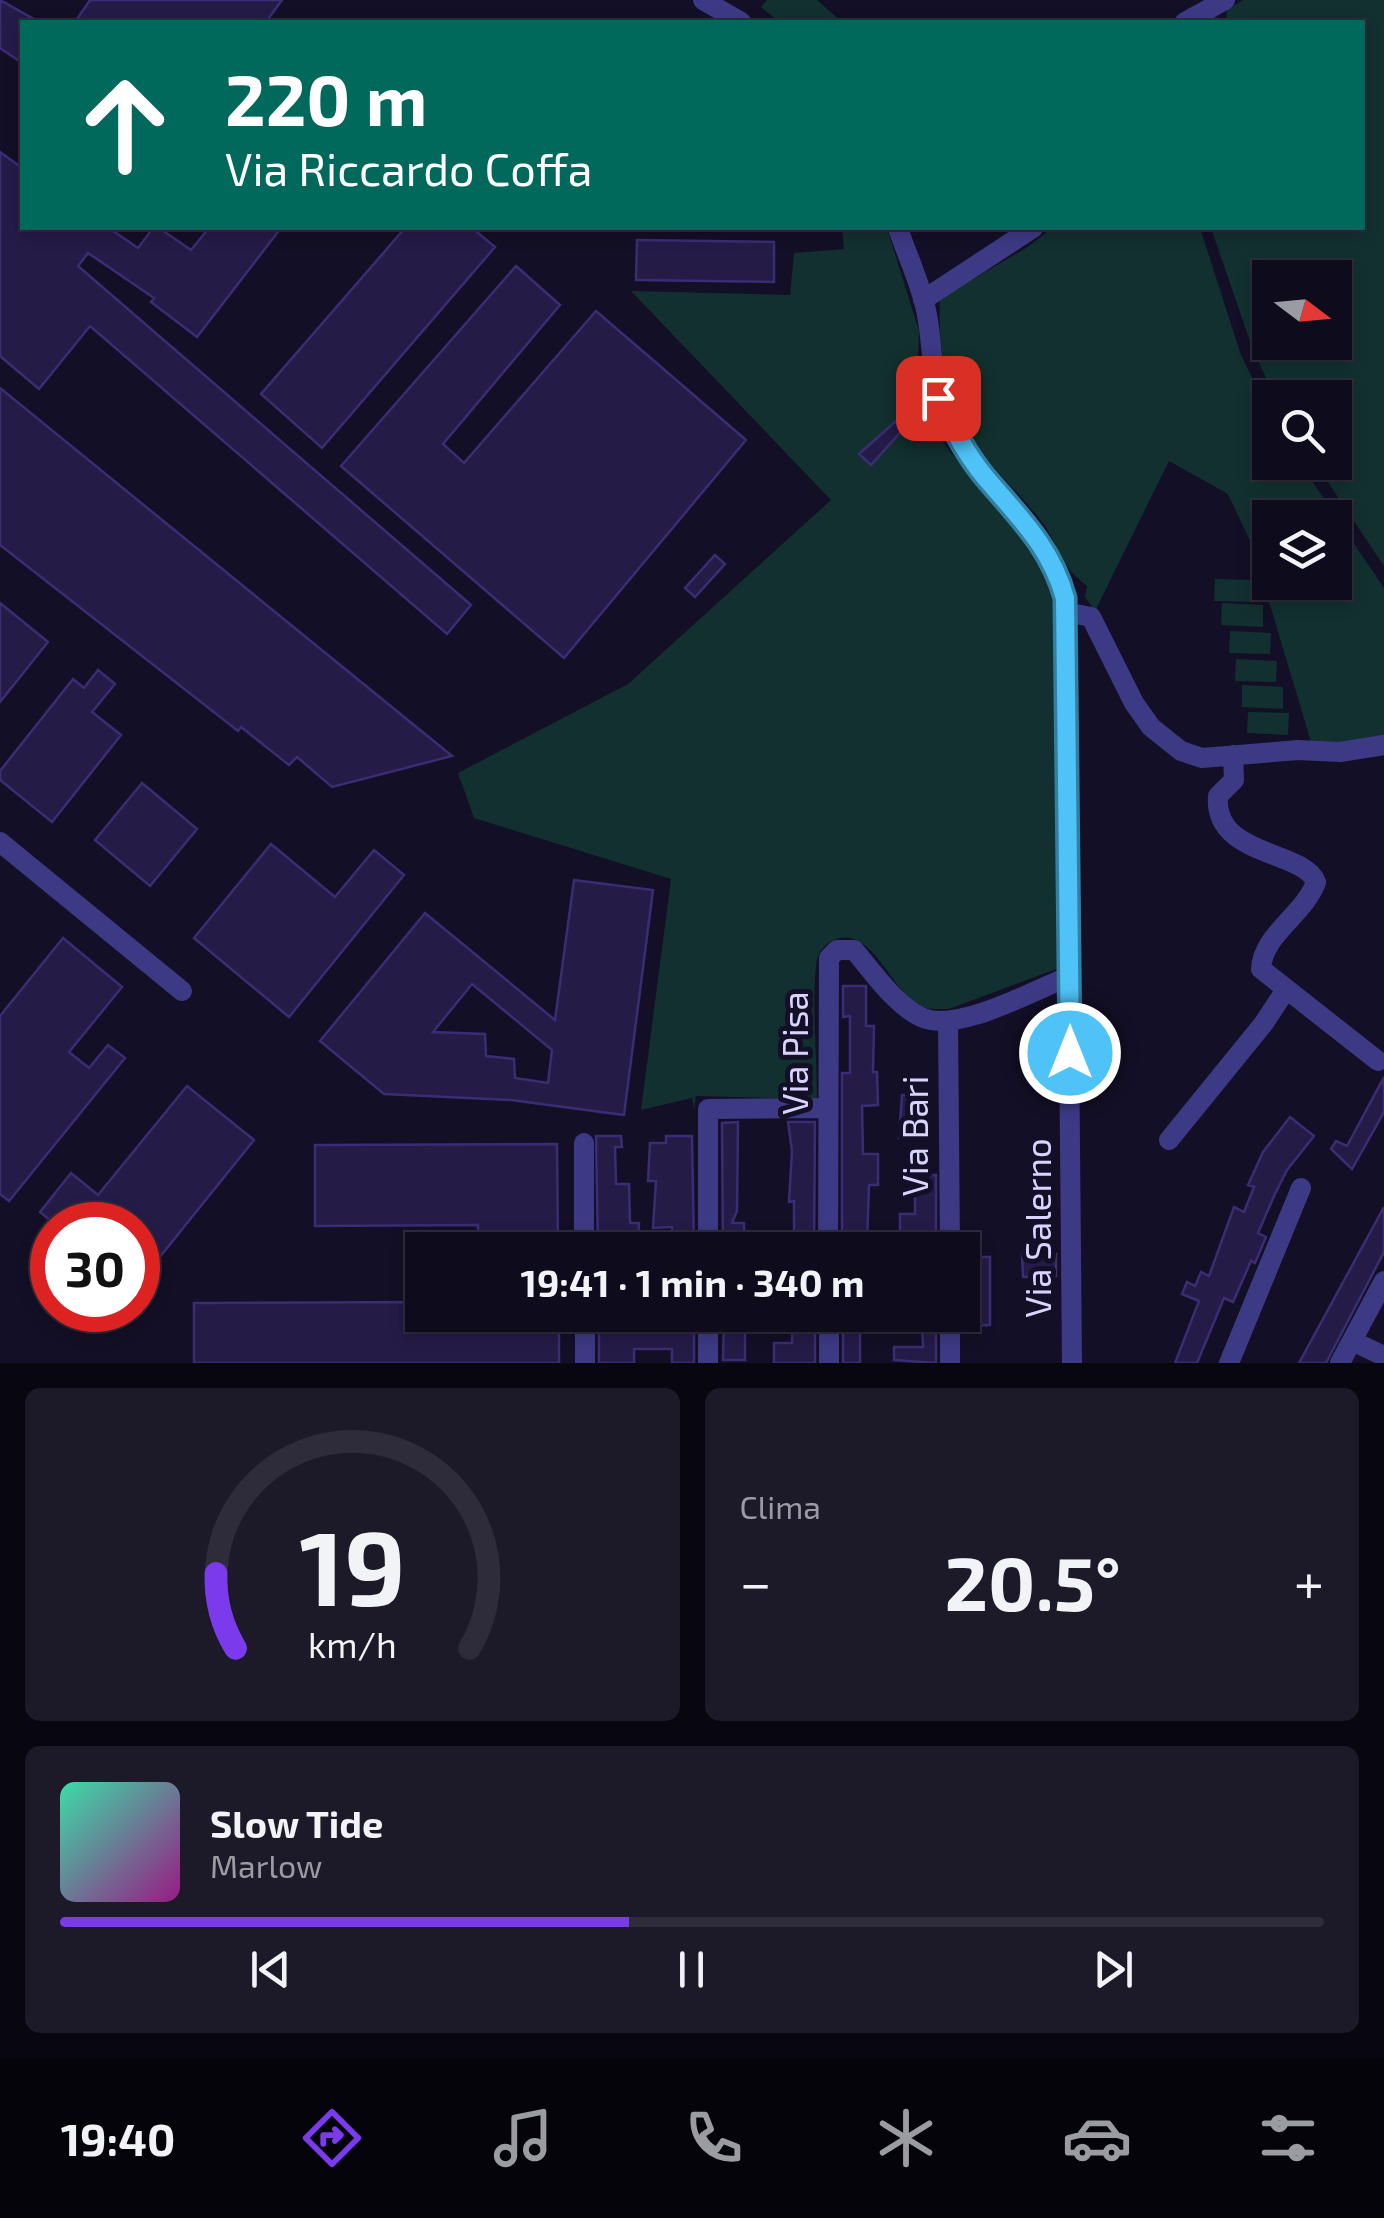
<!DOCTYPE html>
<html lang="it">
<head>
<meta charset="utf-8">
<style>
  :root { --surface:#0e0b1c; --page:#1c1929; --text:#f1f3f6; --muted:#9b9ba3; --line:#2e2b3b; --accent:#7c3aed }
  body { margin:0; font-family:"Exo 2",sans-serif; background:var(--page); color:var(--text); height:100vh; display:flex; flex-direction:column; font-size:38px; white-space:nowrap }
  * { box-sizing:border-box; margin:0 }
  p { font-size:32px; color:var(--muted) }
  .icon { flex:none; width:55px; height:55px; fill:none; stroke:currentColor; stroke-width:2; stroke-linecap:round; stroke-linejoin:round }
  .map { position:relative; height:1363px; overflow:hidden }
  .side { display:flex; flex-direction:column; gap:25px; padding:25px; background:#08060f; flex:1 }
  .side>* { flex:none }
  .guide { position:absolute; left:20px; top:20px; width:1345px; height:210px; border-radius:0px; box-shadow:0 5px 15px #0003,0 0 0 2px var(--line); background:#00695c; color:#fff; overflow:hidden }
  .needle { width:65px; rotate:106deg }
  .fabs { position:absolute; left:1252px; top:260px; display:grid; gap:20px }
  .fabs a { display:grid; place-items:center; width:100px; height:100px; border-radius:0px; background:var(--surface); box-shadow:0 5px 15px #0003,0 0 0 2px var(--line); font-size:50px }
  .speed { position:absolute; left:30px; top:1202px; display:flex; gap:20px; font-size:50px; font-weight:700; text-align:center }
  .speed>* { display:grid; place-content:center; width:130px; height:130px; border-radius:50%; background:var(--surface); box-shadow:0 5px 15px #0003,0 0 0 2px var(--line); line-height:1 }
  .speed .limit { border:15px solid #d22; background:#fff; color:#111 }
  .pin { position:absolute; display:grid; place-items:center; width:85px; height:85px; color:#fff; margin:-42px; border-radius:20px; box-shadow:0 5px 15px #0006 }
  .me { position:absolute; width:110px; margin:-55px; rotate:0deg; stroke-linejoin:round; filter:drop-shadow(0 0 8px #0008) }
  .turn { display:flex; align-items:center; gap:35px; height:210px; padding:0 40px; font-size:45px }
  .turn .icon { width:130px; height:130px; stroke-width:2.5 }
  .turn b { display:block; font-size:70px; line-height:85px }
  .big { font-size:75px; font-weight:700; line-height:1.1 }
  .side .card { flex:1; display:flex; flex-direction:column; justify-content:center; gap:15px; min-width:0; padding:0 35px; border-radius:15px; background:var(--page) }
  .side .dial { align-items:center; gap:0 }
  .dial svg { height:260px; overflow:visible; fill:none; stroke:var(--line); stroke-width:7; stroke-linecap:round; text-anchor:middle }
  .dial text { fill:var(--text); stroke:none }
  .song { display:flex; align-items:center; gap:30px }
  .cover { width:120px; height:120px; border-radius:15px; background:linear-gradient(135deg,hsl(160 70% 55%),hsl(310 70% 35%)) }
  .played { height:10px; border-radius:5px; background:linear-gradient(90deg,var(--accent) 45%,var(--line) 45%) }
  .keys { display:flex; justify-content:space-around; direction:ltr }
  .heat { display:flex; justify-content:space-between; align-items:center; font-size:55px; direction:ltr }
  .side .tiles { flex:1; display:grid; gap:25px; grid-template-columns:1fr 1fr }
  .card:last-child { grid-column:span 2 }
  .trip { position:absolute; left:405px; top:1232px; width:575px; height:100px; border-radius:0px; background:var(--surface); box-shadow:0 5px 15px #0003,0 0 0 2px var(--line); font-weight:700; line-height:100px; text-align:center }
  .dock { display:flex; height:160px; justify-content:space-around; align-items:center; background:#06040b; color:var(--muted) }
  .dock .icon { width:70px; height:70px }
  .dock .current { color:var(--accent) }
  .dock b { font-size:45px; color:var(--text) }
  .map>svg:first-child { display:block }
  .green { fill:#12302f; fill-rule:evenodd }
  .building { fill:#241b47; stroke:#3b2d73; stroke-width:2.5; fill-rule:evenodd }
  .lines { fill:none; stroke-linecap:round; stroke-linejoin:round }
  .minor { stroke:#3d3a85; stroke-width:20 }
  .route-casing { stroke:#337fa1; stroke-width:25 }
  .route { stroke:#4fc3f7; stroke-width:18 }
  .labels { text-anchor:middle; stroke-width:10; stroke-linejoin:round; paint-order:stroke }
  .street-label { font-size:35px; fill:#d9d4ff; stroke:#130f26 }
</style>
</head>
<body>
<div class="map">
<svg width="1384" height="1363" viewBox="0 0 1384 1363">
  <rect width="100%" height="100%" fill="#130f26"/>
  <path class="green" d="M767,0H817L842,22H779L761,7Z
    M1243,0H1384V566L1315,463L1335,462V398L1275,397L1253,350L1211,228H1362V22H1209L1212,16L1226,20L1227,10ZM1270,278H1335V342H1270Z
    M842,228H887L919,331L916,415C941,434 948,451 968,473C1003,516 1047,554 1056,610L1059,968L949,1009C940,1009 927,1010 919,1005C890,991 871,921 832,941C822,946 817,955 816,966C812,1009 817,1056 817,1099L696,1096L694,1110L692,1098L641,1110L671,879L474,818L458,773L628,684L831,500L631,291L790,295L794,253L844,249Z
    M1052,228H1200L1241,355L1270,414V462L1300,463L1384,588V740L1312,745L1252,545L1228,494L1169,461L1095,611L1085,597L1087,586C1060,567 1058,542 1039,518C1020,494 996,473 978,447C948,404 937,350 940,299L1029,246ZM1270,518H1335V582H1270Z
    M1215,579L1256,580L1255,602L1214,601Z
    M1222,603L1263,605V627L1221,625Z
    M1230,631L1271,633L1270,654L1229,653Z
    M1236,659L1277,661L1276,682L1235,681Z
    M1242,685L1283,687V709L1242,707Z
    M1248,712L1289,713L1288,735L1247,733Z"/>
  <path class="building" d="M0,0L39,22H22V63L0,48Z
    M90,0H282L266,22H75Z
    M0,152L22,168V228H109L138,248L153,228H159L191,250L209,228H281L197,337L151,302L154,298L88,253L78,266L471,605L447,634L90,326L39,389L0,356Z
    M405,228H472L495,247L322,448L261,394Z
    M637,240L774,242V282L636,280Z
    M516,266L560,305L443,444L464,463L596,311L746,440L564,658L341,466Z
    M0,388L452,756L332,787L297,757L289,765L241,727L238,731L0,545Z
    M896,421L904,428L871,465L859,454Z
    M715,555L725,564L695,597L685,588Z
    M0,603L48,642L0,702Z
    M98,670L115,684L92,712L121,735L52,822L0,780V771L73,679L84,688Z
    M142,783L197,829L150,886L95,840Z
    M271,844L335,897L374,850L404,875L289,1017L194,938Z
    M574,880L653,890L624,1115L511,1100L384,1094L320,1041L425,913L555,1020ZM472,984L552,1050L548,1083L515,1078L514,1059L486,1056L485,1034L433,1032Z
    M63,938L122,987L69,1052L89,1068L108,1045L125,1058L9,1201L0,1194V1016Z
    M843,986H866V1026H874L873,1072H877L878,1105L862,1106L863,1154H878V1185H869L867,1245H859V1250H842V1073H850V1016L843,1017Z
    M1384,1077V1112L1352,1169L1331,1149L1336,1141L1347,1146Z
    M187,1086L254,1140L138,1284V1225H56L40,1212L71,1173L98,1195Z
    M902,1095L920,1096L917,1139L899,1138Z
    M1290,1117L1314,1136L1287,1170L1274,1196L1258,1233L1266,1237L1255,1263L1251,1261L1233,1302L1224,1298L1197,1363H1175L1199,1301L1182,1294L1187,1282L1195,1286L1201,1272L1209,1276L1234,1207L1244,1212L1254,1187L1248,1185L1263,1152Z
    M738,1122L737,1211L732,1223H744V1250H723L722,1123Z
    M788,1122H815L814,1250H794V1201L789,1202L792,1151Z
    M596,1136H621L622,1147H615L616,1184H629L630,1223H639L638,1248L598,1250Z
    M666,1136H692L694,1250H673L672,1227L653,1228L656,1181H648L650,1143H666Z
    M557,1144L558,1250H478V1225L315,1226V1145Z
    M915,1175H936V1250H900V1214H915Z
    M1384,1207V1252L1326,1363H1299Z
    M1022,1254H1056V1276L1023,1277Z
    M970,1257H990V1325L970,1326Z
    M422,1302V1315H559V1363H194V1303Z
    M599,1315H636L639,1320L694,1315V1363H672V1349H634V1363H599Z
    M724,1315H745V1360H723Z
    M843,1315H860V1363H843Z
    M902,1315H936V1363L894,1360V1347H923L922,1324L901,1319Z
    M815,1320V1363H774V1343H792V1321Z"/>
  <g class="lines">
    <path class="minor" d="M703,0L741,22
      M1185,22L1225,0
      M898,228C907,256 922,286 927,315C935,360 929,383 951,427C983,490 1046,528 1065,598L1072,1363
      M923,300L1033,228
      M1066,612L1091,617L1134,703L1151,727L1181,751L1202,758L1298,750L1340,752L1384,745
      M1233,755L1234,780L1218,796C1213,857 1304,850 1316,882C1305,914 1262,935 1261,969L1378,1061
      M0,842L182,991
      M948,1022L950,1250
      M1169,1140L1264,1023L1285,991
      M584,1143V1250
      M708,1250V1109L828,1108
      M828,1250L829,958L837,950H854C873,972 894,1004 921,1017C956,1034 1035,990 1070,976
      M585,1315V1363
      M708,1315V1363
      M829,1315V1363
      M950,1315V1363
      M1352,1341L1384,1356
      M1229,1363L1301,1188
      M1340,1363L1384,1281"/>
  </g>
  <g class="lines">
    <g class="route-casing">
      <path id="route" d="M938,398C951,426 965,453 985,477C1018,516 1051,547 1065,598L1070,1053"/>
    </g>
    <use href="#route" class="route"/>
  </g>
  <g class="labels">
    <g class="street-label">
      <text transform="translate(796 1053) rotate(-90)" y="12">Via Pisa</text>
      <text transform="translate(916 1136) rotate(-90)" y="12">Via Bari</text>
      <text transform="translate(1039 1228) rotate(-90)" y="12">Via Salerno</text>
    </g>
  </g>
</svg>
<div class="fabs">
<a><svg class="needle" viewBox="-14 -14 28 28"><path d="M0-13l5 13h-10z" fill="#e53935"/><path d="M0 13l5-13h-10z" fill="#9b9ba3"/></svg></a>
<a><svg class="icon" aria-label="search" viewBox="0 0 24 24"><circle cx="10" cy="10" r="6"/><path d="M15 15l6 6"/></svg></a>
<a><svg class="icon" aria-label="layers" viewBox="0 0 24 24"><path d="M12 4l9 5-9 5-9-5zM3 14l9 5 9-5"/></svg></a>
</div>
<div class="speed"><div class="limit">30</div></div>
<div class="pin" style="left:938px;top:398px;background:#d93025"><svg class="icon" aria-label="arrive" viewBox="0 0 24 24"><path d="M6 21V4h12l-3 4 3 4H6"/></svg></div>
<svg class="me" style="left:1070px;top:1053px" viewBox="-20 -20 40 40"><circle r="17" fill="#4fc3f7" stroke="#fff" stroke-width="3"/><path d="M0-11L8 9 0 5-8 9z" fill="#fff"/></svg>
<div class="trip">19:41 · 1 min · 340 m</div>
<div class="guide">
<div class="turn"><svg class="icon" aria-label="ahead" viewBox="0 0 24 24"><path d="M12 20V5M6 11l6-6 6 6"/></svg><div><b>220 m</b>Via Riccardo Coffa</div></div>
</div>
</div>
<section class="side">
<div class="tiles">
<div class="card dial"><svg viewBox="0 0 100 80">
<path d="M14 69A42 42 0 1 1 86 69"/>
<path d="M14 69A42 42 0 0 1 8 46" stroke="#7c3aed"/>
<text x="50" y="56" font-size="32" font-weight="700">19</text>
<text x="50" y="72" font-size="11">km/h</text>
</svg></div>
<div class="card"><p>Clima</p>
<div class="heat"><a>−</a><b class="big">20.5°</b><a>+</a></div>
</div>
<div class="card">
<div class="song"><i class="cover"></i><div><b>Slow Tide</b><p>Marlow</p></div></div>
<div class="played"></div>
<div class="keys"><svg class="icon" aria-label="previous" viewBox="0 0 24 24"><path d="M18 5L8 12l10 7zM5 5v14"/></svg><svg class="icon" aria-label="pause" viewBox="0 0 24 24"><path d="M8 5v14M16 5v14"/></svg><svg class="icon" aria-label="next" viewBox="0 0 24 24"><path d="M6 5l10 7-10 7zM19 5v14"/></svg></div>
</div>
</div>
</section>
<nav class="dock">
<b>19:40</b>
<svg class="icon current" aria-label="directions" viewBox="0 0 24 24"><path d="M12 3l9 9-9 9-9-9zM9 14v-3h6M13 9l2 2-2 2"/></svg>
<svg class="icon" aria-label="music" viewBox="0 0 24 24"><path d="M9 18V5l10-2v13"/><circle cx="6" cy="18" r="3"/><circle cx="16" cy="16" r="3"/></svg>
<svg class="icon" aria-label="phone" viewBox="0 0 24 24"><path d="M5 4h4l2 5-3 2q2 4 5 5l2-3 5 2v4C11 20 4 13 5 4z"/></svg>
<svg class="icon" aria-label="climate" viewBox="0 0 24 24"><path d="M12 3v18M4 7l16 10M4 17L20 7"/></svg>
<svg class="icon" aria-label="car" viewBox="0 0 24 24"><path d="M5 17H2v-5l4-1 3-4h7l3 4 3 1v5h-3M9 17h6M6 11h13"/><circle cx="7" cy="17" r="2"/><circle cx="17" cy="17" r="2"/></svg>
<svg class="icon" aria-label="filters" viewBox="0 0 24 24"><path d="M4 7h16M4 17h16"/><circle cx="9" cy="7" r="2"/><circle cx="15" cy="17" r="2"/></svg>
</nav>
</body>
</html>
